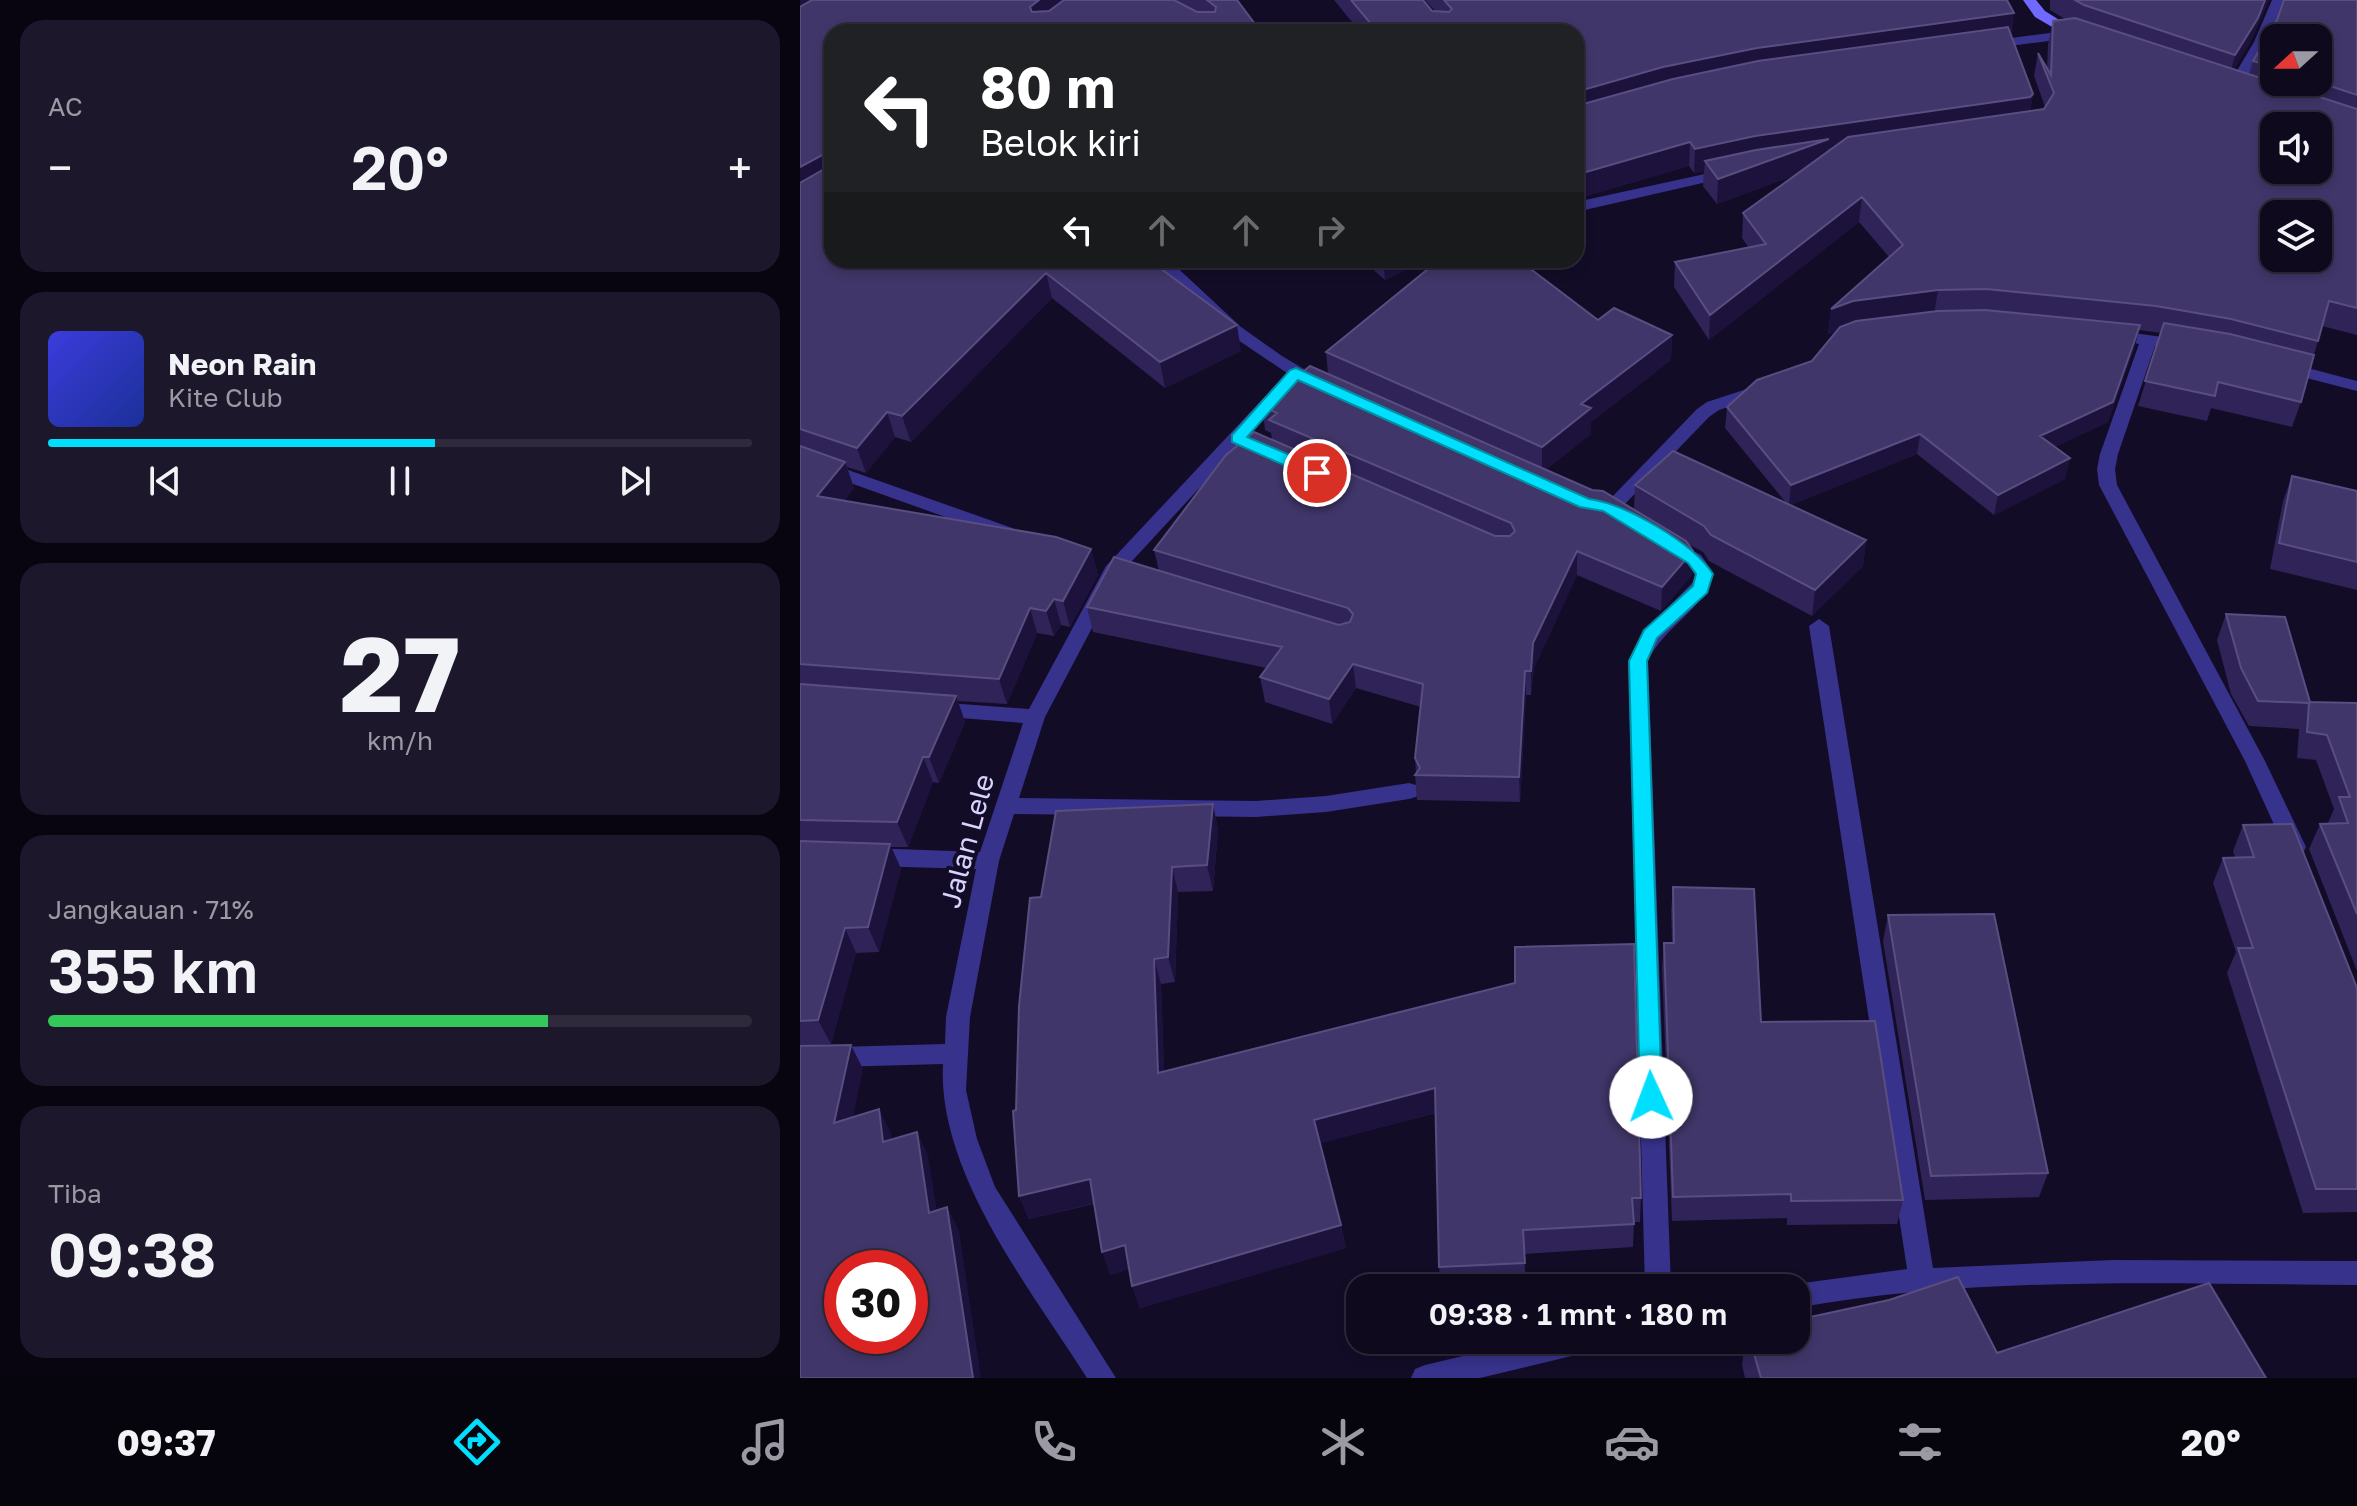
<!DOCTYPE html>
<html lang="id">
<head>
<meta charset="utf-8">
<style>
  :root { --surface:#0e091d; --page:#1c172a; --text:#f1f3f6; --muted:#9b9aa4; --line:#2e2a3b; --accent:#00dffd }
  body { margin:0; font-family:"Golos Text",sans-serif; background:var(--page); color:var(--text); height:100vh; display:flex; flex-direction:column; font-size:30px; white-space:nowrap }
  * { box-sizing:border-box; margin:0 }
  p { font-size:26px; color:var(--muted) }
  .icon { flex:none; width:44px; height:44px; fill:none; stroke:currentColor; stroke-width:2; stroke-linecap:round; stroke-linejoin:round }
  .map { position:relative; flex:1; overflow:hidden }
  .panel { display:flex; flex-direction:column; gap:20px; padding:20px; background:#080510; width:800px }
  .panel>* { flex:none }
  .banner { position:absolute; left:24px; top:24px; width:760px; height:244px; border-radius:24px; box-shadow:0 4px 12px #0003,0 0 0 2px var(--line); background:#202124; color:#fff; overflow:hidden }
  .needle { width:52px; rotate:249deg }
  .fabs { position:absolute; left:1460px; top:24px; display:grid; gap:16px }
  .fabs a { display:grid; place-items:center; width:72px; height:72px; border-radius:16px; background:var(--surface); box-shadow:0 4px 12px #0003,0 0 0 2px var(--line); font-size:40px }
  .speed { position:absolute; left:24px; top:1250px; display:flex; gap:16px; font-size:40px; font-weight:700; text-align:center }
  .speed>* { display:grid; place-content:center; width:104px; height:104px; border-radius:50%; background:var(--surface); box-shadow:0 4px 12px #0003,0 0 0 2px var(--line); line-height:1 }
  .speed .limit { border:12px solid #d22; background:#fff; color:#111 }
  .pin { position:absolute; display:grid; place-items:center; width:68px; height:68px; color:#fff; margin:-34px; border:4px solid #fff; border-radius:50%; box-shadow:0 2px 8px #0007 }
  .me { position:absolute; width:88px; margin:-44px; rotate:358deg; stroke-linejoin:round; filter:drop-shadow(0 0 6px #0008) }
  .turn { display:flex; align-items:center; gap:28px; height:168px; padding:0 24px; font-size:36px }
  .turn .icon { width:104px; height:104px; stroke-width:2.5 }
  .turn b { display:block; font-size:56px; line-height:68px }
  .lanes { display:flex; align-items:center; height:76px; padding:0 24px; background:#0003; justify-content:center; gap:40px; direction:ltr }
  .lanes .off { opacity:.35 }
  .big { font-size:60px; font-weight:600; line-height:1.1 }
  .panel .card { flex:1; display:flex; flex-direction:column; justify-content:center; gap:12px; min-width:0; padding:0 28px; border-radius:24px; background:var(--page) }
  .panel .dial { align-items:center; gap:0 }
  .dial b { font-size:104px; line-height:1 }
  .song { display:flex; align-items:center; gap:24px }
  .cover { width:96px; height:96px; border-radius:12px; background:linear-gradient(135deg,hsl(240 70% 55%),hsl(230 70% 35%)) }
  .played { height:8px; border-radius:4px; background:linear-gradient(90deg,var(--accent) 55%,var(--line) 55%) }
  .keys { display:flex; justify-content:space-around; direction:ltr }
  .heat { display:flex; justify-content:space-between; align-items:center; font-size:44px; direction:ltr }
  .charge { height:12px; border-radius:6px; background:linear-gradient(90deg,#34c759 71%,var(--line) 0) }
  .trip { position:absolute; left:546px; top:1274px; width:464px; height:80px; border-radius:24px; background:var(--surface); box-shadow:0 4px 12px #0003,0 0 0 2px var(--line); font-weight:600; line-height:80px; text-align:center }
  .dock { display:flex; height:128px; justify-content:space-around; align-items:center; background:#06040c; color:var(--muted) }
  .dock .icon { width:56px; height:56px }
  .dock .current { color:var(--accent) }
  .dock b { font-size:36px; color:var(--text) }
  main { display:flex; flex:1; min-height:0 }
  .map>svg:first-child { display:block }
  .lines { fill:none; stroke-linecap:round; stroke-linejoin:round }
  .street { fill:#37328b; fill-rule:evenodd }
  .secondary { fill:#7069ff; fill-rule:evenodd }
  .wall { fill:#2f2357; fill-rule:evenodd }
  .shaded-wall { fill:#1c123c }
  .building { fill:#413669; stroke:#594e80; stroke-width:2; fill-rule:evenodd }
  .route { fill:#00dffd; stroke:#0091a4; stroke-width:2 }
  .labels { text-anchor:middle; stroke-width:8; stroke-linejoin:round; paint-order:stroke }
  .street-label { font-size:28px; fill:#d8d2ff; stroke:#120c27 }
</style>
</head>
<body>
<main>
<section class="panel">
<div class="card"><p>AC</p>
<div class="heat"><a>−</a><b class="big">20°</b><a>+</a></div>
</div>
<div class="card">
<div class="song"><i class="cover"></i><div><b>Neon Rain</b><p>Kite Club</p></div></div>
<div class="played"></div>
<div class="keys"><svg class="icon" aria-label="previous" viewBox="0 0 24 24"><path d="M18 5L8 12l10 7zM5 5v14"/></svg><svg class="icon" aria-label="pause" viewBox="0 0 24 24"><path d="M8 5v14M16 5v14"/></svg><svg class="icon" aria-label="next" viewBox="0 0 24 24"><path d="M6 5l10 7-10 7zM19 5v14"/></svg></div>
</div>
<div class="card dial"><b>27</b><p>km/h</p></div>
<div class="card"><p>Jangkauan · 71%</p><b class="big">355 km</b><div class="charge"></div></div>
<div class="card"><p>Tiba</p><b class="big">09:38</b></div>
</section>
<div class="map">
<svg width="1557" height="1378" viewBox="0 0 1557 1378">
  <rect width="100%" height="100%" fill="#120c27"/>
  <g class="lines">
    <path class="street" d="M1472,0H1484L1468,42L1438,92H1428L1426,89L1454,42Z
      M1273,30L1278,31V37L1188,49L1181,45L1188,41Z
      M928,169L935,173L933,176L776,212V202Z
      M352,260H369L441,327L482,356L531,385L523,390L499,380L321,573L245,717L219,798L456,801L526,796L609,783L616,785L620,791L616,797L609,799L526,812L456,817L214,814L199,861L170,1017L166,1090L177,1139L195,1187L316,1378H287C231,1290 137,1172 143,1064L0,1068V1048L145,1044L146,1017L176,869L68,866L60,863L57,857L60,851L68,848L180,852L223,723L135,716L128,714L125,709L128,704L135,702L229,709L306,566L487,373L429,334Z
      M1312,330L1384,340L1392,345L1384,350L1355,346L1318,454L1315,469L1317,485L1465,761L1506,847L1503,853L1495,855L1487,853L1445,761L1299,485L1297,469L1300,454L1339,344L1306,338V332Z
      M1485,362L1557,381V391L1479,371L1477,367L1479,363Z
      M965,383L973,388L971,392L919,410L909,417L824,505L808,513L788,510L785,506L788,502L805,501L812,497L897,409L907,402Z
      M0,453L218,530L220,534L211,540L204,538L0,465Z
      M869,538L901,555L914,574C904,610 863,627 848,661L871,1288H845L828,661L846,630L893,582L895,575L887,563L860,544Z
      M1019,619L1029,626L1133,1268L1312,1260L1557,1261V1285C1371,1284 1179,1275 996,1308V1288H986L996,1284L1107,1269L1009,626Z
      M730,1340H797L793,1349L784,1353L680,1378H611L615,1369L625,1365Z"/>
    <path class="secondary" d="M1223,0H1236L1245,11L1283,35L1271,38L1235,17Z"/>
  </g>
  <path class="wall" d="M0,0H437L32,260H350L441,351L365,388L252,298L111,442L95,437L66,473L47,467L54,488L44,501L291,549L298,575L270,627L261,625L254,636L237,633L207,704L158,701L165,722L139,783L133,782L108,847H91L101,869L79,952L56,953L31,1044L0,1046Z
    M534,0H623L632,11H635L625,0H1207L1214,13L1211,34L1233,94L1230,111L1244,109L1245,107L1234,76L1238,53L1247,69L1248,44L1253,21L1265,19L1250,10V0H1469L1451,41L1434,69L1449,74L1453,61L1477,20L1484,0H1557V335L1522,326L1501,402L1492,427L1411,408L1407,421L1338,406L1361,333L1339,330L1335,346L1308,422L1255,447L1270,458L1265,479L1194,515L1117,454L991,505L1066,540L1063,566L1012,616L909,561L903,552L888,544L893,551L892,575L861,611L777,575L734,668L731,695H726L720,802L617,800L615,775L616,773L615,758L621,707L556,688L532,724L465,702L460,677L467,668L293,632L287,607L314,557L359,571L354,550L426,455L454,432L472,440L471,433L465,430L462,406L510,366L528,374L526,352L639,260H711L732,270L798,320L814,308L872,335L871,360L791,422V434L745,470L792,490L803,491L834,510L835,485L873,451L987,504L925,428L927,407L957,380L1012,361L1037,331L1028,334L1031,309L1089,257L1059,222L909,340L874,287L875,262L949,248L942,238L943,213L996,175L917,204L903,186L904,171L894,173L889,166L783,197L776,190V32H537L557,28ZM1474,38H1518V82H1474ZM1474,126H1518V170H1474ZM1474,214H1518V258H1474Z
    M562,260H625L585,280Z
    M1492,476L1557,491V590L1470,569L1483,501Z
    M1426,614L1510,702L1557,703V971L1509,849L1520,824L1528,823L1534,809L1516,760L1497,758L1499,729L1449,726L1431,694L1417,640Z
    M413,804L418,830L413,891L378,892L375,982L361,984L364,1071L715,983L841,1198L840,1222H834L833,1247L724,1254L726,1285L681,1288H641L639,1267L636,1113L520,1143L541,1225L546,1248L340,1308L332,1286L329,1269L310,1275L294,1204L229,1219L219,1196L216,1110L241,897Z
    M1443,825L1557,988V1212L1503,1213L1427,973L1436,952L1413,883L1423,858L1435,857L1433,851Z
    M873,887L961,1022L1103,1200L1097,1224L987,1225V1218L872,1221L862,968L864,943H872L871,912Z
    M1088,915L1248,1173L1239,1197L1125,1200L1083,941Z
    M945,1340H996L1197,1353L1466,1378H945L942,1365Z"/>
  <path class="shaded-wall" d="M0,0H29L0,18Z
    M239,0H275L235,30L230,7Z
    M1465,0H1469L1451,41L1429,78L1435,55Z
    M1214,13L1210,36L776,116V92L863,67L957,48Z
    M1233,94L1229,117L1225,121L1028,149L1027,164L917,204L918,179L905,161L904,171L894,173L895,149L955,136Z
    M890,142L889,166L783,197V173Z
    M26,153L32,170L0,196V167Z
    M1062,197L1059,222L909,340L910,315Z
    M583,260H625L585,280Z
    M246,273L252,298L111,442L102,416Z
    M1138,290L1134,315L1050,326L1028,334L1031,309L1053,301Z
    M437,325L441,351L365,388L360,362Z
    M1340,325L1335,346L1308,422L1235,457L1240,436Z
    M872,335L871,360L791,422V434L742,472V447L781,404Z
    M87,412L95,437L66,473L57,448Z
    M1120,434L1117,454L989,506L991,485Z
    M1270,458L1265,479L1194,515L1198,495Z
    M45,462L54,488L27,522L17,496Z
    M1066,540L1063,566L1012,616L1015,590Z
    M291,549L298,575L270,627L263,601Z
    M777,551V575L734,668L731,695V671L733,643Z
    M893,551L892,575L861,611L862,587Z
    M254,599L261,625L254,636L246,611Z
    M230,608L237,633L207,704L199,679Z
    M553,664L556,688L532,724L529,699Z
    M725,671L726,695L720,802L719,777Z
    M156,696L165,722L139,783L129,757Z
    M123,757L133,782L108,847L97,822Z
    M413,804L418,830L413,891L407,865Z
    M90,844L101,869L79,952L68,927Z
    M372,867L378,892L375,982L368,957Z
    M45,928L56,953L31,1044L18,1020Z
    M354,959L361,984L365,1097L358,1073Z
    M51,1045L63,1069L47,1147L34,1123Z
    M635,1088L638,1112L519,1144L514,1120Z
    M79,1109L91,1133L96,1166L83,1142Z
    M117,1132L128,1155L141,1236L129,1213Z
    M290,1179L299,1202L229,1219L219,1196Z
    M147,1207L159,1230L181,1378H173Z
    M541,1225L546,1248L340,1308L332,1286Z
    M325,1245L333,1268L310,1275L302,1252Z"/>
  <path class="building" d="M12,0H239L230,7L232,12L249,11L264,0H374L397,12H415L416,7L407,0H437L461,32H32V260H349L437,325L360,362L246,273L102,416L87,412L57,448L0,429V183L26,168V153L0,167V7Z
    M551,0H623L632,11L649,12L652,9L644,0H1207L1214,13L957,48L863,67L776,92V32H537L572,25Z
    M1275,0H1465L1458,18L1435,55L1284,5Z
    M1484,0H1557V95L1518,82V38H1474V67L1453,61L1477,20Z
    M1275,18L1557,109V308L1529,301L1518,341L1431,319L1356,306L1186,289L1138,290L1053,301L1031,309L1103,245L1062,197L910,315L875,262L966,244L943,213L1048,137L1244,109L1254,93L1238,53L1251,75L1253,21ZM1474,126H1518V170H1474ZM1474,214H1518V258H1474Z
    M1208,27L1233,94L1230,97L955,136L895,149L890,142L783,173L776,166V106L873,79L958,61Z
    M1029,139L918,179L905,161L956,150Z
    M639,260H711L732,270L798,320L814,308L872,335L781,404L791,408L742,447L526,352Z
    M1185,310L1340,325L1313,402L1240,436L1270,458L1198,495L1120,434L991,485L927,407L957,380L1012,361L1040,327L1056,321L1138,311Z
    M1364,323L1430,334L1514,355L1501,402L1418,382L1415,396L1345,381Z
    M510,366L792,490L803,491L886,541L893,551L862,587L777,551L733,643L731,671H725L719,777L615,775L620,768L615,758L623,684L553,664L529,699L460,677L482,647L287,607L314,557L539,625L550,622L553,614L548,608L354,550L426,455L454,432L695,536H710L715,531L711,523L469,420L477,413L462,406Z
    M0,446L45,462L17,496L256,537L291,549L263,601L254,599L246,611L230,608L199,679L0,664Z
    M873,451L1066,540L1015,590L911,535L904,526L835,485Z
    M1492,476L1557,491V562L1479,543Z
    M1426,614L1485,617L1510,702L1557,703V914L1520,824L1548,823L1539,797H1550L1527,735L1507,732L1509,703L1458,701L1441,668Z
    M0,684L156,696L129,757H123L97,822L0,820Z
    M413,804L407,865L372,867L368,957L354,959L358,1073L715,983V947L834,944L841,1198H832L834,1224L723,1230L725,1263L639,1267L635,1088L514,1120L541,1225L332,1286L325,1245L302,1252L290,1179L219,1196L213,1111L216,1110L219,1006L230,898L241,897L256,811Z
    M1492,824L1557,988V1189H1516L1438,948H1453L1423,858L1454,857L1443,825Z
    M0,841L90,844L68,927L45,928L18,1020L0,1021Z
    M873,887L954,889L961,1022L1075,1021L1103,1200L991,1201V1194L873,1197L864,943H874Z
    M1194,914L1248,1173L1131,1176L1088,915Z
    M51,1045L34,1123L79,1109L83,1142L117,1132L129,1213L147,1207L173,1378H0V1046ZM42,1268H110V1336H42Z
    M1158,1277L1197,1353L1409,1283L1466,1378H961L950,1340H996V1320L1089,1300Z"/>
  <path class="route" d="M496,368L789,499C826,504 893,543 913,574L907,593L857,638L847,661L862,1097L859,1104L851,1107L843,1104L840,1097L829,661L844,630L893,586L896,574L888,563L803,511L780,507L498,380L447,437L523,469V477H511L432,442V435L490,370Z"/>
  <g class="labels">
    <g class="street-label">
      <text transform="translate(167 841) rotate(-75)" y="10">Jalan Lele</text>
    </g>
  </g>
</svg>
<div class="fabs">
<a><svg class="needle" viewBox="-14 -14 28 28"><path d="M0-13l5 13h-10z" fill="#e53935"/><path d="M0 13l5-13h-10z" fill="#9b9aa4"/></svg></a>
<a><svg class="icon" aria-label="sound" viewBox="0 0 24 24"><path d="M4 9h4l5-4v14l-5-4H4zM17 9q2 3 0 6"/></svg></a>
<a><svg class="icon" aria-label="layers" viewBox="0 0 24 24"><path d="M12 4l9 5-9 5-9-5zM3 14l9 5 9-5"/></svg></a>
</div>
<div class="speed"><div class="limit">30</div></div>
<div class="pin" style="left:517px;top:473px;background:#d93025"><svg class="icon" aria-label="arrive" viewBox="0 0 24 24"><path d="M6 21V4h12l-3 4 3 4H6"/></svg></div>
<svg class="me" style="left:851px;top:1097px" viewBox="-20 -20 40 40"><circle r="19" fill="#fff"/><path d="M0-13L10 11 0 6-10 11z" fill="#00dffd"/></svg>
<div class="trip">09:38 · 1 mnt · 180 m</div>
<div class="banner">
<div class="turn"><svg class="icon" aria-label="left" viewBox="0 0 24 24"><path d="M17 20v-9H6M10 6l-5 5 5 5"/></svg><div><b>80 m</b>Belok kiri</div></div>
<div class="lanes"><svg class="icon" aria-label="left" viewBox="0 0 24 24"><path d="M17 20v-9H6M10 6l-5 5 5 5"/></svg><svg class="icon off" aria-label="ahead" viewBox="0 0 24 24"><path d="M12 20V5M6 11l6-6 6 6"/></svg><svg class="icon off" aria-label="ahead" viewBox="0 0 24 24"><path d="M12 20V5M6 11l6-6 6 6"/></svg><svg class="icon off" aria-label="right" viewBox="0 0 24 24"><path d="M7 20v-9h11M14 6l5 5-5 5"/></svg></div>
</div>
</div>
</main>
<nav class="dock">
<b>09:37</b>
<svg class="icon current" aria-label="directions" viewBox="0 0 24 24"><path d="M12 3l9 9-9 9-9-9zM9 14v-3h6M13 9l2 2-2 2"/></svg>
<svg class="icon" aria-label="music" viewBox="0 0 24 24"><path d="M9 18V5l10-2v13"/><circle cx="6" cy="18" r="3"/><circle cx="16" cy="16" r="3"/></svg>
<svg class="icon" aria-label="phone" viewBox="0 0 24 24"><path d="M5 4h4l2 5-3 2q2 4 5 5l2-3 5 2v4C11 20 4 13 5 4z"/></svg>
<svg class="icon" aria-label="climate" viewBox="0 0 24 24"><path d="M12 3v18M4 7l16 10M4 17L20 7"/></svg>
<svg class="icon" aria-label="car" viewBox="0 0 24 24"><path d="M5 17H2v-5l4-1 3-4h7l3 4 3 1v5h-3M9 17h6M6 11h13"/><circle cx="7" cy="17" r="2"/><circle cx="17" cy="17" r="2"/></svg>
<svg class="icon" aria-label="filters" viewBox="0 0 24 24"><path d="M4 7h16M4 17h16"/><circle cx="9" cy="7" r="2"/><circle cx="15" cy="17" r="2"/></svg>
<b>20°</b>
</nav>
</body>
</html>
